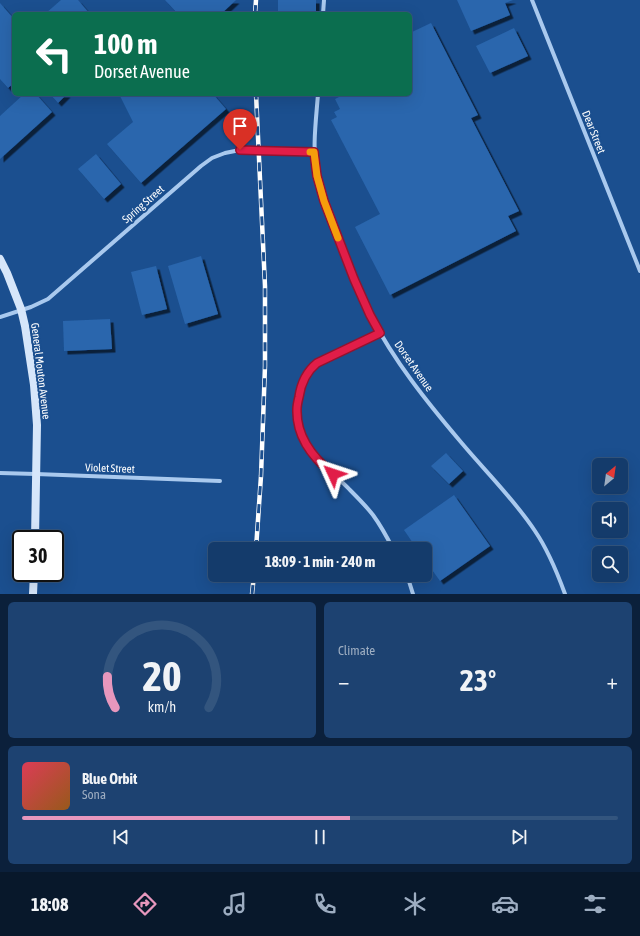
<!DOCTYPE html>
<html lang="en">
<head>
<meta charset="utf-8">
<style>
  :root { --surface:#143b6b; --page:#1d4271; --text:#f1f3f6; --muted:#9dadc1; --line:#33557e; --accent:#e797bd }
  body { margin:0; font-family:"Asap Condensed",sans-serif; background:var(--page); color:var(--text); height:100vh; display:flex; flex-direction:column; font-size:15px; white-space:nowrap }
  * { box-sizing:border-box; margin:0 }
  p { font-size:13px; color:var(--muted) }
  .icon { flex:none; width:22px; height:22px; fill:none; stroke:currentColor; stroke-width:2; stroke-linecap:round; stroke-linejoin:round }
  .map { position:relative; height:594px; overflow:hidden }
  .drawer { display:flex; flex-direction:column; gap:8px; padding:8px; background:#0b203b; flex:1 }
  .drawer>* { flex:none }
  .top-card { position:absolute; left:12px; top:12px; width:400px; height:84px; border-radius:6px; box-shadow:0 4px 16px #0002,0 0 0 1px var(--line); background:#0b6e4f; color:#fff; overflow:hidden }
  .needle { width:26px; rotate:29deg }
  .buttons { position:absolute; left:592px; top:458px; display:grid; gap:8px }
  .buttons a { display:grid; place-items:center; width:36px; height:36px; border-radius:6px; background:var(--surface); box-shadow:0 4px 16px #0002,0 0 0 1px var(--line); font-size:20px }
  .speed { position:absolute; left:12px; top:530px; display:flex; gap:8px; font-size:20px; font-weight:700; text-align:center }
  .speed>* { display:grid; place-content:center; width:52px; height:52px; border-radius:50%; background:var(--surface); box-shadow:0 4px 16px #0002,0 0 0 1px var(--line); line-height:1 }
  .speed .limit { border:2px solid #111; border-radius:6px; background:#fff; color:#111 }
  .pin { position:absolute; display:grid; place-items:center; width:34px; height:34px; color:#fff; margin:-41px -17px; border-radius:50% 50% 50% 0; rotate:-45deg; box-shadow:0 0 4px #0007 }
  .pin .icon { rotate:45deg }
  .me { position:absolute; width:44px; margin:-22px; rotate:312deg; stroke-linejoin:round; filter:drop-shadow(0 0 3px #0008) }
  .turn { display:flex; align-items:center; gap:14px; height:84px; padding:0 16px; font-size:18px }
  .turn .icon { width:52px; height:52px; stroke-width:2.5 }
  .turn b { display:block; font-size:28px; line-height:34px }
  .big { font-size:30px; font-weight:700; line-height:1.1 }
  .drawer .widget { flex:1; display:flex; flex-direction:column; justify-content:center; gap:6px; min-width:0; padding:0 14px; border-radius:6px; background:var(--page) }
  .drawer .dial { align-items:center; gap:0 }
  .dial svg { height:104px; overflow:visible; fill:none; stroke:var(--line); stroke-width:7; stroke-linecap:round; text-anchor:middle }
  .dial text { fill:var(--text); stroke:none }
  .song { display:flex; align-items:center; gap:12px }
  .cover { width:48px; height:48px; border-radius:6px; background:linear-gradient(135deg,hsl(350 70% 55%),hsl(30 70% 35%)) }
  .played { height:4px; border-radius:2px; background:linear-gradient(90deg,var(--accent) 55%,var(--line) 55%) }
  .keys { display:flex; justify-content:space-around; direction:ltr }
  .heat { display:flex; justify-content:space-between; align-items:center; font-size:22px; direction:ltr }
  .drawer .tiles { flex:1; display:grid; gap:8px; grid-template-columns:1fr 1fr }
  .widget:last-child { grid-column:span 2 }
  .trip { position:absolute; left:208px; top:542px; width:224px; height:40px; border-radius:6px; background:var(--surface); box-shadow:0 4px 16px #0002,0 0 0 1px var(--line); font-weight:700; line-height:40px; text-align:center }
  .tab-bar { display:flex; height:64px; justify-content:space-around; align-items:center; background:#08182b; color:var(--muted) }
  .tab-bar .icon { width:28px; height:28px }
  .tab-bar .selected { color:var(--accent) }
  .tab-bar b { font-size:18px; color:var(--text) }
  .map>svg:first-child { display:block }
  .building { fill:#2a66ad; filter:url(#shadow) }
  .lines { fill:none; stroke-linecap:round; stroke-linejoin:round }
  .street { stroke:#a9c9ee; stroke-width:4 }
  .secondary { stroke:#d6e6fa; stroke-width:8 }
  .rail-casing { stroke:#fff; stroke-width:4.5 }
  .rail { stroke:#1b4f8f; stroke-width:3; stroke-dasharray:9; stroke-linecap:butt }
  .route-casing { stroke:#92132f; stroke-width:10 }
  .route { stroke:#e11d48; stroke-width:7 }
  .slow { stroke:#f59e0b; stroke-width:7 }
  .labels { text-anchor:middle; stroke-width:4; stroke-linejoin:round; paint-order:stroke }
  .street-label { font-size:11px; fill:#fff; stroke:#1b4f8f }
</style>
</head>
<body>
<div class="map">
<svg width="640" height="594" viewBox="0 0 640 594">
  <defs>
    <filter id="shadow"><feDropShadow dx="3.5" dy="3.5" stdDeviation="0" flood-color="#0009"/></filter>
  </defs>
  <rect width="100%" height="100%" fill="#1b4f8f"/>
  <path class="building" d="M61,0H78L90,14H45Z
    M165,0H236L221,14H178Z
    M278,0H316V14H278Z
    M457,0H513L505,3L510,15L471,31Z
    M0,3L14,19V83L8,88L0,79Z
    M431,23L478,115L471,118L519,211L508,216L516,231L390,295L355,227L380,214L331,120L337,117L334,112L340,109L335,99L345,94H410V33Z
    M514,28L528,56L490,73L476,46Z
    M24,94H36L52,112L0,159V116Z
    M50,94H67L58,103Z
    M119,94H213L226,109L141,183L107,144L133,122Z
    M96,154L121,184L104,199L78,169Z
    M201,256L218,314L185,324L168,266Z
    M156,266L167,309L142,315L131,272Z
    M110,319L112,349L64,351L63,321Z
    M446,453L463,471L449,484L431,466Z
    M454,495L490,546L440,581L425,560V549H417L404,530Z"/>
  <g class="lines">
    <path class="street" d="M532,0L640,271
      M323,14L324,0
      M318,94C316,121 312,148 317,175C320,197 330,218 338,238C348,264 358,291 371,316C394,361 427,402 460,441C485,471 514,499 535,531C548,550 557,572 565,594
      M0,317L31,307L48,299L201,166L212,158L225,153L240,150L314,152
      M380,333L317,363C305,373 301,383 298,400C294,426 304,447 323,465C332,474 342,481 350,490C358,498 366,506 373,515C381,526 387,537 393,549
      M0,473L36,474L220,481
      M407,575L413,594"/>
    <path class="secondary" d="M0,259L7,273L21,309L25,326L34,385L37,425L35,539
      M33,594L34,573"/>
    <g class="rail-casing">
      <path id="rail" d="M255,14L256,0
        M256,549L261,476L265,366V286L256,94
        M252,594L254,575"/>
    </g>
    <use href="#rail" class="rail"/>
  </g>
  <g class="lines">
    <g class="route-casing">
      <path id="route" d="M240,150L314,152L317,176L324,201L354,279L370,315L380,333L317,363C306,372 301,383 299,397C298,401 297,405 297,409C296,436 313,458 333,474"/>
    </g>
    <use href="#route" class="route"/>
    <path class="slow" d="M310,152H314L317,176L324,201L338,238"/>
  </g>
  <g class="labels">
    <g class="street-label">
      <text transform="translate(594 132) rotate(68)" y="4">Dear Street</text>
      <text transform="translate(143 204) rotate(-41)" y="4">Spring Street</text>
      <text transform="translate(414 366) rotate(55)" y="4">Dorset Avenue</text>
      <text transform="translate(41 371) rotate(83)" y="4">General Mouton Avenue</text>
      <text transform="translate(110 468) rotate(2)" y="4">Violet Street</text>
    </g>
  </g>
</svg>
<div class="buttons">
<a><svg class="needle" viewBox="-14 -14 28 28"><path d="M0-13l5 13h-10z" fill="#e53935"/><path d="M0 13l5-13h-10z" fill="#9dadc1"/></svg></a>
<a><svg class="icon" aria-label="sound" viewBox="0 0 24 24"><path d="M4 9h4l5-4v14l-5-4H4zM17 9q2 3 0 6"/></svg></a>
<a><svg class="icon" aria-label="search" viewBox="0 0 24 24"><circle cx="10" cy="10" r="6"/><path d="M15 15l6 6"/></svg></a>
</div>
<div class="speed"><div class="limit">30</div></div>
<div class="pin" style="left:240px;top:150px;background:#d93025"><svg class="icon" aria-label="arrive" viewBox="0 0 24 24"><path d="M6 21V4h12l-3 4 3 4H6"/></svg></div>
<svg class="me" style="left:333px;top:474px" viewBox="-20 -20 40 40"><path d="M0-17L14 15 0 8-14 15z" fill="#e11d48" stroke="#fff" stroke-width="4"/></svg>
<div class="trip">18:09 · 1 min · 240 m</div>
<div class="top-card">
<div class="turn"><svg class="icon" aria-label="left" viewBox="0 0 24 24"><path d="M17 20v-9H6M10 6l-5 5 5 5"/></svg><div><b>100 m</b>Dorset Avenue</div></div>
</div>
</div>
<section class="drawer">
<div class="tiles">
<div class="widget dial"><svg viewBox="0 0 100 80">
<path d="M14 69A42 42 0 1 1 86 69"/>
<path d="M14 69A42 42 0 0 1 8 45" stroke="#e797bd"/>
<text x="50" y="56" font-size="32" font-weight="700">20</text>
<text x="50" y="72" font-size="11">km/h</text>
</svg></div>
<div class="widget"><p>Climate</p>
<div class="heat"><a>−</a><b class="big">23°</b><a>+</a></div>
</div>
<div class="widget">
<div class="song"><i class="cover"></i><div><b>Blue Orbit</b><p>Sona</p></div></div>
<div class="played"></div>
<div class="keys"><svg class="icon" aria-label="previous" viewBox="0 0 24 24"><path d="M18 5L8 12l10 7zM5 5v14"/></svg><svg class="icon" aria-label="pause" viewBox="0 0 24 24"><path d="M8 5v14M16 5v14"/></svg><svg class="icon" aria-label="next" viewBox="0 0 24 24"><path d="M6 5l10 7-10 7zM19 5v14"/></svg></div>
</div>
</div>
</section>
<nav class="tab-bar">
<b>18:08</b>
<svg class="icon selected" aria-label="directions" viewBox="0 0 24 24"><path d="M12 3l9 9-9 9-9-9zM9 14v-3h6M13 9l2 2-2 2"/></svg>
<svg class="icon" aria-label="music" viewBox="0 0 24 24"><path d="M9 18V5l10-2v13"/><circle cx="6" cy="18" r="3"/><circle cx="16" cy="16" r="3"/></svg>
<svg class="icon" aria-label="phone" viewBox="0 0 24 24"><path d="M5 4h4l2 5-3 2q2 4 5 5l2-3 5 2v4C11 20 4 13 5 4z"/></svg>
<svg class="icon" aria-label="climate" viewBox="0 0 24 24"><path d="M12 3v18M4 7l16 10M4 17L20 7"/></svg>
<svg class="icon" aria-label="car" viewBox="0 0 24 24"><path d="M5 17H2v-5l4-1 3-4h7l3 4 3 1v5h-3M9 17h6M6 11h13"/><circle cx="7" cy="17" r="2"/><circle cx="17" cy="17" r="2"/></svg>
<svg class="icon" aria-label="filters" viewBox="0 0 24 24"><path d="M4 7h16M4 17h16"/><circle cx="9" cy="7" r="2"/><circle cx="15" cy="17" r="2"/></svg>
</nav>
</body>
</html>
